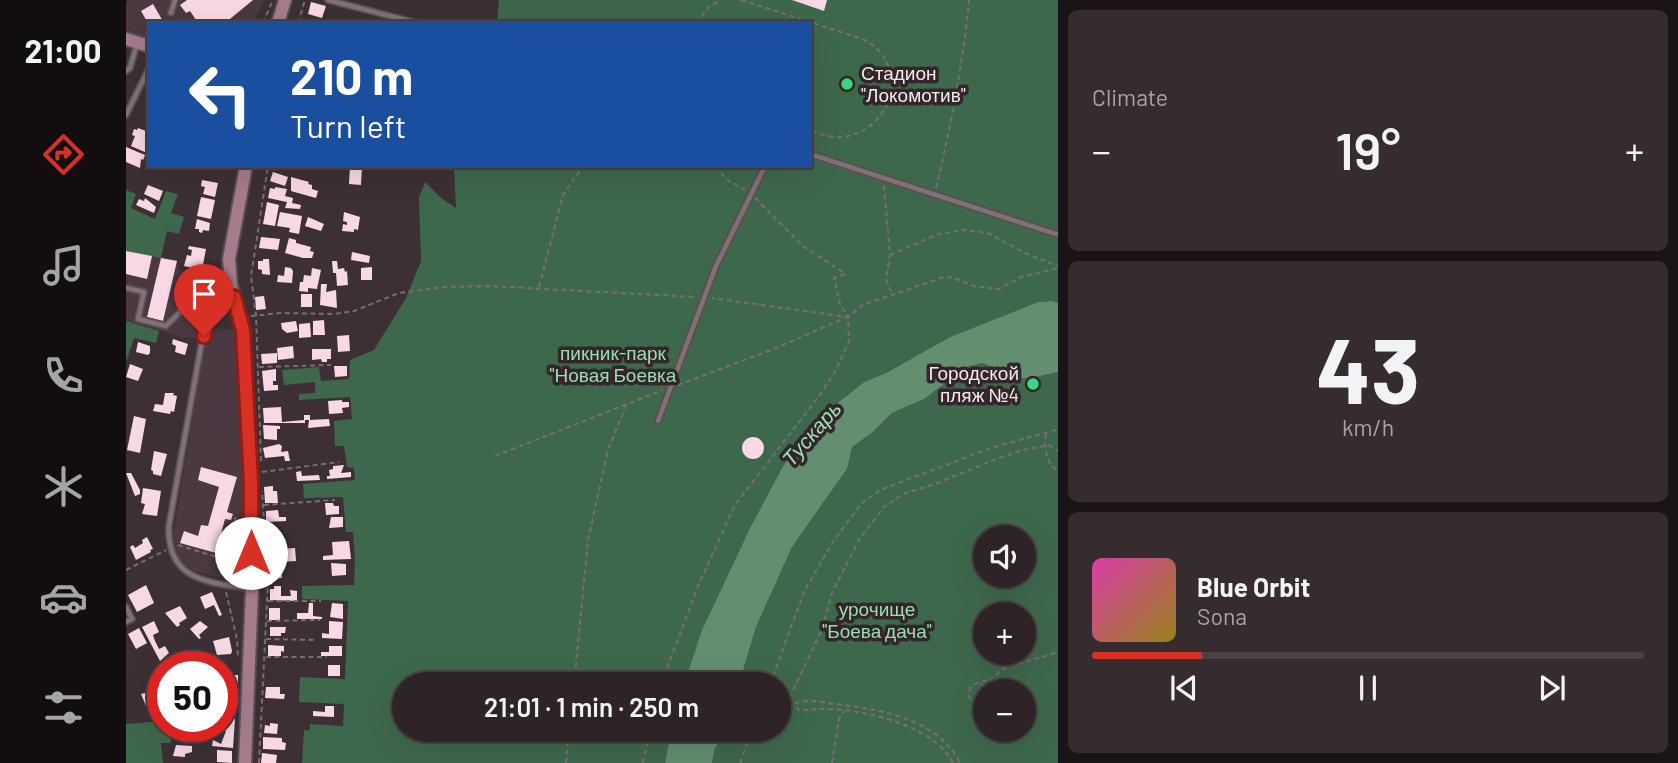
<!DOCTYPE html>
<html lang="en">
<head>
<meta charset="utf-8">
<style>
  :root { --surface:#2e2428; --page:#362c30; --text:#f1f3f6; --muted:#a7a4a8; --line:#494145; --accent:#d93025 }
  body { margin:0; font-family:Barlow,sans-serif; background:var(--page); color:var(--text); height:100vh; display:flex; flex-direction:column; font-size:26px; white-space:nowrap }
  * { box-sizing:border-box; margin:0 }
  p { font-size:23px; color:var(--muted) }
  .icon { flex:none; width:38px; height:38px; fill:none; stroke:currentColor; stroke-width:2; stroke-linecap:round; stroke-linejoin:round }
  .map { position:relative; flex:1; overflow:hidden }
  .side { display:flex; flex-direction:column; gap:10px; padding:10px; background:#191416; width:620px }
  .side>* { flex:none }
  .hud { position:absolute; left:21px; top:21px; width:665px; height:147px; border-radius:0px; box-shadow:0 7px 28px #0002,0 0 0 2px var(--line); background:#1a4fa0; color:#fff; overflow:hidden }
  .fabs { position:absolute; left:847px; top:525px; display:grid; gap:14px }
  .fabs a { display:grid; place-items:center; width:63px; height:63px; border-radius:50%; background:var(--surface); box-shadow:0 7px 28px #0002,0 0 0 2px var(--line); font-size:35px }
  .speed { position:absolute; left:21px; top:651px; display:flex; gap:14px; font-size:35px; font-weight:700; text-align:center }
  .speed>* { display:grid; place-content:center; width:91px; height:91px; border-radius:50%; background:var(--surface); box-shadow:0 7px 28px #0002,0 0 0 2px var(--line); line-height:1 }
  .speed .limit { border:10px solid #d22; background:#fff; color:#111 }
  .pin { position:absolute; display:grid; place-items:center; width:60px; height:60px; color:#fff; margin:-72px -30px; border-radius:50% 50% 50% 0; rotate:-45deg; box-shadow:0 0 7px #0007 }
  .pin .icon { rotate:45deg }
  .me { position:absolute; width:77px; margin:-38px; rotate:0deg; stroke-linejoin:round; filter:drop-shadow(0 0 5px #0008) }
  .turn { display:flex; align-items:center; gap:24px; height:147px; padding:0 28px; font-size:32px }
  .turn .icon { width:91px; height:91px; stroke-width:2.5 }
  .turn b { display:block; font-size:49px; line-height:60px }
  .big { font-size:52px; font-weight:600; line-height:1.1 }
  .side .widget { flex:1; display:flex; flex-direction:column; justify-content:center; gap:10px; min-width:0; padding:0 24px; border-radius:10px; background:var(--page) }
  .side .dial { align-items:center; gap:0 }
  .dial b { font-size:91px; line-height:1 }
  .song { display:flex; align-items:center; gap:21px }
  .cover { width:84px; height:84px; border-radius:10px; background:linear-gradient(135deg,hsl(320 70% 55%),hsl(50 70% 35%)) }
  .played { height:7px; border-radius:4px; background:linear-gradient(90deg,var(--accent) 20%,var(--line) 20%) }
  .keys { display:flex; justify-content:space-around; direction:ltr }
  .heat { display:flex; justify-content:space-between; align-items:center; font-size:38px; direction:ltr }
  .trip { position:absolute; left:266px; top:672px; width:399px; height:70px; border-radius:35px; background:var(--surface); box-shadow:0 7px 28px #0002,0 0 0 2px var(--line); font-weight:600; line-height:70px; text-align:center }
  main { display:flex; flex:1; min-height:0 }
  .tab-bar { display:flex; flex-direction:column; width:126px; justify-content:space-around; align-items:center; background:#120e10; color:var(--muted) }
  .tab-bar .icon { width:49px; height:49px }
  .tab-bar .on { color:var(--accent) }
  .tab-bar b { font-size:32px; color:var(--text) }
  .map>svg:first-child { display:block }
  .built { fill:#4b3840 }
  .green { fill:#3e684c; fill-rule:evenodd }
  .water { fill:#638e70 }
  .building { fill:#f8d8e4 }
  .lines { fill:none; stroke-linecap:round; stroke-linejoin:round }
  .lane-casing { stroke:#594e53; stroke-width:8 }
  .secondary-casing { stroke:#594e53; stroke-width:16 }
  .path { stroke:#786d71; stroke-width:2; stroke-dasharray:5 3.5; stroke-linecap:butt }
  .lane { stroke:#807177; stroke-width:4.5 }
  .secondary { stroke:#a67b8e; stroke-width:12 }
  .route-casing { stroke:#8d1f18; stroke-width:18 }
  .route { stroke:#d93025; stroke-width:12 }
  .poi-dot { fill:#39d87f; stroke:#33262b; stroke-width:2.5 }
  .labels { text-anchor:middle; stroke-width:7; stroke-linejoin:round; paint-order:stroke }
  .poi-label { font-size:19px; fill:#f1e9ec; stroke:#33262b; text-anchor:start }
  .park-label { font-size:19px; fill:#9adeaf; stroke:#33262b }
  .water-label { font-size:21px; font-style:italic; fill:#9de1b1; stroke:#33262b }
</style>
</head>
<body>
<main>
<nav class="tab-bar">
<b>21:00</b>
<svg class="icon on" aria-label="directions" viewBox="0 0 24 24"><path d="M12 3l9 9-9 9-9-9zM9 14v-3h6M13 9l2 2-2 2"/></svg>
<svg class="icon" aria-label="music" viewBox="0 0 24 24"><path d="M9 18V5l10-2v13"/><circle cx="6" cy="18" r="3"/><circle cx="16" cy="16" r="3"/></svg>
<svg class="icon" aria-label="phone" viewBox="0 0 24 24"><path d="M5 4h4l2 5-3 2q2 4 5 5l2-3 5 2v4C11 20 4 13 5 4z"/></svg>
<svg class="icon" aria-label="climate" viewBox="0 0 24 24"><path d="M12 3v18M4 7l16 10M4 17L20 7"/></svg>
<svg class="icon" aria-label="car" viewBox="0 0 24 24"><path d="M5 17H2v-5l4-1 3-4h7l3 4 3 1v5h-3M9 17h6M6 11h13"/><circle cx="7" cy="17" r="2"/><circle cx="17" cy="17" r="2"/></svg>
<svg class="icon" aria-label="filters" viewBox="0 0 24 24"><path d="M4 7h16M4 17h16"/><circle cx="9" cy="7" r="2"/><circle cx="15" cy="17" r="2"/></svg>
</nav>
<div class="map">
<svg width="933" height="763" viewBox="0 0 933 763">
  <rect width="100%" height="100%" fill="#3d3035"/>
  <path class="built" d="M5,0H139L127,23H23V44L0,38V4Z
    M0,250L51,260L53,270L101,278L87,328L114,330L120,440V584L68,571L55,562L46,543L80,337L59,338L0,321Z"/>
  <path class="green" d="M373,0H932V303L926,301L912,302L824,337L760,373L738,382L684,425L656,468L624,528L576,630L558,684H278V730H545L539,763H176L178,730H184V724L217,726L218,704L173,702L174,677L219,679L222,601L176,599V586L228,585L229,560L227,532H220L217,497L178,498L177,484L229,480L228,468L221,467L218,446H209L208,421L226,419L224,397L173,400V394L189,393V382L158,385L156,370L193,367L195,381L223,379L224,360L248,350L280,298L295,261L293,197L299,182L315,198L330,208L328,166H684V23H371Z
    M0,190L10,194L5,208L29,219L40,191L52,194L45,213L58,217L53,234L41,231L35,258L0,251Z
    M0,321L33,331L30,343L8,338L0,362Z
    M856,362L873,369L910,377L932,372V763H586L589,748L601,730H653V684H613L630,627L666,547L721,469L725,447L747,432L766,413L798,399L841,367ZM859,537H898V576H859ZM859,614H898V653H859ZM859,691H898V730H859Z
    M37,721V726H45V743H35L37,763H0V724Z"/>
  <path class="water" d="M926,301L932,303V372L910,377L879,380L873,369L856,363L841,367L798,399L766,413L747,432L726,447L721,469L666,547L630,627L613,684H558L576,630L624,528L656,468L684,425L738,382L760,373L824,337L912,302Z
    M545,730H601L589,748L586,763H539Z"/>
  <path class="building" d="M61,0H127L99,23H67L70,20L64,11L60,13L54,5Z
    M666,0H701L698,11Z
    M185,2L200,6L196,18L182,14Z
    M27,4L38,23H22L15,11Z
    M12,128L23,132L21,153L5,146L9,136L6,135L8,129L11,130Z
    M0,147L19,155L17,160L15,159L14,168L0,162Z
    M224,166H236L235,185L223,184Z
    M147,172L162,177L159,186L144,181Z
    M165,177L183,182L182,184L186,185V189L192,191L190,198L165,191Z
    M76,180L92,183L89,197L77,194L79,187L75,186Z
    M22,185L37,191L33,201L18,194Z
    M149,187L161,189L159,196L167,198L166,203L175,205L174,209L159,208L161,202L142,198L144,188L149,189Z
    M75,197L89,200L85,219L71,216Z
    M19,198L30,207L28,213L10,205L13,199L18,201Z
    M141,202L153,205L149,226L137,224Z
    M154,212L176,216L173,234L163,232L164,228L151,226Z
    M218,212L234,217L232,230L228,229V232L216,231L217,224L221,225V222L217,221Z
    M182,217L198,224L195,231L179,226Z
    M71,219L84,223L83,231L77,230L76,233L73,232V229H69Z
    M135,237L154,239L152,250L133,248Z
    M163,238L170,240V243L185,247L184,251L188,252L186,258H177L159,253Z
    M63,246L80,249L76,270L58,266L61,255L65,256L66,250L62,249Z
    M0,251L26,256L21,279L0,274Z
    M226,252L244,256L243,263L225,260Z
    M35,258L51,261L37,321L21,317Z
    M137,259H143L144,275L136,274V270L132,269V261H137Z
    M206,261H211L212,269L218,268L219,272L221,271L222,285L211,286L210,273H207Z
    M159,267L165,268L167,271L166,283L151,282L152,275L158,276Z
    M246,267V280H235V268Z
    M186,268L195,270L191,289L182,288V292L173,291L174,282H177L178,275L185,276Z
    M195,284H201L200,292L210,290L211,308L194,305Z
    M60,292L69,294L66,307L57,305Z
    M175,294H186V307H175Z
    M138,296L140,309L130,310L129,297Z
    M198,320L199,335H187V321Z
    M170,321L172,331L161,333L156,329L155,323Z
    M184,323L185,337L173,338V324Z
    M223,335L224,351L212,352L211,336Z
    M47,339L62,344L59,355L49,352L50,346L46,344Z
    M12,342L24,346V353L22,355L10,352Z
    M167,346L168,358L152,360L151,348Z
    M186,349H205V359H201V362H196L195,359L186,360Z
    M151,353V363L136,364L135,354Z
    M4,364L17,369L12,381L0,377Z
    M208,366H221V376L209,377Z
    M150,369V381H147V385H152V390L138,391L136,371Z
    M39,393H48L47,395L51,396L48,412L45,411L44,414L27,411L29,404L37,405Z
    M216,400V402H223V407L216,408L217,413L203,414L202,401Z
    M155,407L156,422L178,420V415H184V420H179V423H138L137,408Z
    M8,416L20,419L14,453L1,450Z
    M203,419L204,426L182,428L183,420Z
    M137,425L154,426V429H151V440L138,439Z
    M616 448a11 11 0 1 1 22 0a11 11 0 1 1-22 0Z
    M153,444L156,446L155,452L162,451L164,461H159L158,456L139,458L137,448Z
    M28,451L41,454L35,476L27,474V471L25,470Z
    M218,465L215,473L225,472V477L201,479V476H204L203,470L207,469V466Z
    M75,467L111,477L101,512L107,514L105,520L99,519L90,553L54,543L58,531L72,536L75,525L82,526L93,487L72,480Z
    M175,471L176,476L193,475L194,480L171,481L170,472Z
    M0,473H5L14,490V494L9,496Z
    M147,486V491H151L152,503H139L138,487Z
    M17,488L35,491L31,516L16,514L19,504L15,503Z
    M199,503H207L208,506H213V514L200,515Z
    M152,510L153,517H160V521L140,522V511Z
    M205,517H217V527L203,528Z
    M139 534a6 6 0 1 1 12 0a6 6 0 1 1-12 0Z
    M21,537L27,549L24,550L25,552L10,560L4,547L7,545L9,548L17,543L16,540Z
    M223,541L225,559L197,560V556L207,555L206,542Z
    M169,548L170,561L155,562V558L151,557L152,553H154V549Z
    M205,563L220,564V575L206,576Z
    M155,566L156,578L143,579L142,567Z
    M20,585L28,603L11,612L2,595Z
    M148,586H155V596H165L164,590L171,591V601L144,600V589H148Z
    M86,592L96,615L93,616L88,605L79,609L74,597Z
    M183,603H187V616L196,617V619H171V613H182Z
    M206,603L217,604V619L204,617Z
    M54,606L61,618L53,623L54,625L51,627L39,613Z
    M143,608H154V620H143Z
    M28,621L33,632L27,635L29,641L33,649L39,646L43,653L34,661L16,627Z
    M74,621L82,627L73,635L75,638L73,639L64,629Z
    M203,621L217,622L216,639L196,638V633L203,634Z
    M144,627H160L159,633H155V636H144Z
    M13,628L21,643L10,649L2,634Z
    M103,637L106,651L105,654L91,655L87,641Z
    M142,645L158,646V652L155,651V656H142Z
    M203,646H216V656H195V652H203Z
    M202,665H214V676H202Z
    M98,675H112V686H108V689L98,686Z
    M140,687H154V694H159L158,699L139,698Z
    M27,691L31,701L20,706L15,694Z
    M199,706H208V717L187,716V711L199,712Z
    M96,718L109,719L107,748L86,746L87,740L95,744L100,731L79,730V726H96Z
    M144,723L152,724L151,734L138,733L139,725L144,726Z
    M48,726L65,727L64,737L47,736Z
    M137,737L156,738V742L160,743L159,750L137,749Z
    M50,745L66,746V752L59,754V757L47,756Z
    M91,750L106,751V763L91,762Z
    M136,753L151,755L150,763H135Z"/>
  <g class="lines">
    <g class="lane-casing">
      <path id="lane" d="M202,0L291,23
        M45,13L49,0
        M0,71L4,68L11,44
        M0,115L23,68
        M684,154L933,235
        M0,288L18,292L12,319L40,326L57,309L81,313
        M107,298L81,313L43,525C40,581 82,582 125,589
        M532,421L590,266L639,166
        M0,607L6,619L0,622"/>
    </g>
    <g class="secondary-casing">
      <path id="secondary" d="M152,23L159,0
        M0,39L23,46
        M119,763L126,589L125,482L117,330L105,285L103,259L120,166"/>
    </g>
    <path class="path" d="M615,0L737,39C786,64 767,131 716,137C705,138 694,134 684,130
      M137,23L147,0
      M172,23L179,0
      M570,23L583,7L595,0
      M590,166L600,179L619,190
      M758,186L764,255L760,279L766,294
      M810,188C825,126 837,64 843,0
      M629,198L677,246L718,273
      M764,255L812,234L838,230L862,233L899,253L932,266
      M719,274L708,278L714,304L722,317L737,305L815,278L825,277L848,286L873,289L895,277L933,268
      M413,287L437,195L457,166
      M125,316L155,313L208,314L228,311L273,293L317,287L363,286L570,297
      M133,367L205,365
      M552,385L650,348L719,318
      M920,434C918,450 920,462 933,473
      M369,456L537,390
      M135,461L130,315L125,276L142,166
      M136,472L213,462
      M138,505L209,500
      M52,545L117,565
      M0,570L40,550
      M100,580V560L109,518H114
      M100,592L111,639L112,659
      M142,601H195
      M141,621L194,620
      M140,639L190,640
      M140,657H201
      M448,684L462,540L482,450L500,405
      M535,684L572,586L609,505L693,396L710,370L723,341L722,317L586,298
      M644,684L678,592L708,540L736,503L754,490L865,448L933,429
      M855,684L859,686L860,691
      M863,691C866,685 868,676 874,671C884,663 917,659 933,651
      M859,697L851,702L846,701L842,695C843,682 856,682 867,679
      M653,721L696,629L706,593L734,538L758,507L777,494L809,484L873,458L897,450L923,445L933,452
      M622,741L642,730
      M133,763L142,581L136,491
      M440,763L443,730
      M517,763L524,730
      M614,763L626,730
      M706,763L713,719L718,711
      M827,763C808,722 715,702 674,711L669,706L670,703C682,699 696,702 709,704C752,709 812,718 834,763"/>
    <use href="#lane" class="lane"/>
    <use href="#secondary" class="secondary"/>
  </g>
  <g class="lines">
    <g class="route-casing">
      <path id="route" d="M78,336L82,313L108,297L117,330L125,482V553"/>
    </g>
    <use href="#route" class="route"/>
  </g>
  <g class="poi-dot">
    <circle cx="721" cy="84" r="7"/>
    <circle cx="907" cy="384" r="7"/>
  </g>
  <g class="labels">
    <g class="poi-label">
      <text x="735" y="80">Стадион<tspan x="735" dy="22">"Локомотив"</tspan></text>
      <text x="893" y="380" text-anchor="end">Городской<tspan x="893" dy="22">пляж №4</tspan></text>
    </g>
    <g class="park-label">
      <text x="487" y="360">пикник-парк<tspan x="487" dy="22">"Новая Боевка</tspan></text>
      <text x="751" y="616">урочище<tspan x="751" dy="22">"Боева дача"</tspan></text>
    </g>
    <g class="water-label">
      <text transform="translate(686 434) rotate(-49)" y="7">Тускарь</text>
    </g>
  </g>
</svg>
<div class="fabs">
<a><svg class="icon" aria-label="sound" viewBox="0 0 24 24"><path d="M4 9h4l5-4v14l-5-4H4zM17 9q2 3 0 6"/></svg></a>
<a>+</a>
<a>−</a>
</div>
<div class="speed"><div class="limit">50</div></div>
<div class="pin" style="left:78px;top:336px;background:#d93025"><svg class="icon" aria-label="arrive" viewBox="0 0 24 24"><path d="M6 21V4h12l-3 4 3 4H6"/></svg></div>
<svg class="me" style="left:125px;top:553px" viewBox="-20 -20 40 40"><circle r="19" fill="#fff"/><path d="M0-13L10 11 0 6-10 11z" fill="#d93025"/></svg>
<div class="trip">21:01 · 1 min · 250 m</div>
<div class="hud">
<div class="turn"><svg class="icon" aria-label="left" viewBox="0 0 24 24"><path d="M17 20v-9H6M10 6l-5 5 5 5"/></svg><div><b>210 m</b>Turn left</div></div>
</div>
</div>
<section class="side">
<div class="widget"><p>Climate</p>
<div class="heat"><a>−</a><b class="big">19°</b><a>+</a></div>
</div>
<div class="widget dial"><b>43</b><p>km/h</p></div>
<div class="widget">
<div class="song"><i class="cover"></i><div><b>Blue Orbit</b><p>Sona</p></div></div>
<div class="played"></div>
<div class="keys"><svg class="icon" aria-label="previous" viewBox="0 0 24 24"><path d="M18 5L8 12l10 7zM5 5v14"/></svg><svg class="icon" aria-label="pause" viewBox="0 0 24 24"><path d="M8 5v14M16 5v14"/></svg><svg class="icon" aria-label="next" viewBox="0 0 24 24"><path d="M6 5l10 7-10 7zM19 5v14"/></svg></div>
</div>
</section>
</main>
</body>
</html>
